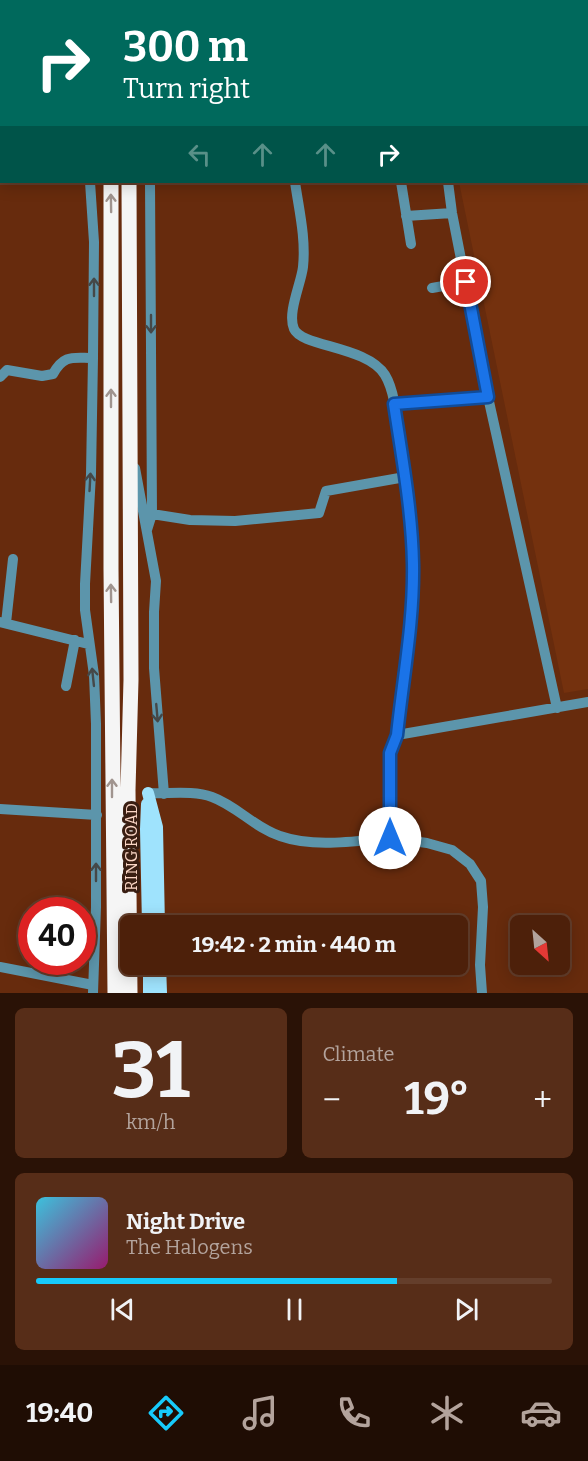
<!DOCTYPE html>
<html lang="en">
<head>
<meta charset="utf-8">
<style>
  :root { --surface:#4d200a; --page:#572d18; --text:#f1f3f6; --muted:#b3a39c; --line:#643e2b; --accent:#17cafb }
  body { margin:0; font-family:Bitter,serif; background:var(--page); color:var(--text); height:100vh; display:flex; flex-direction:column; font-size:22px; white-space:nowrap }
  * { box-sizing:border-box; margin:0 }
  p { font-size:20px; color:var(--muted) }
  .icon { flex:none; width:33px; height:33px; fill:none; stroke:currentColor; stroke-width:2; stroke-linecap:round; stroke-linejoin:round }
  .map { position:relative; height:993px; overflow:hidden }
  .panel { display:flex; flex-direction:column; gap:15px; padding:15px; background:#2a1206; flex:1 }
  .panel>* { flex:none }
  .banner { position:absolute; left:0px; top:0px; width:588px; height:183px; box-shadow:0 3px 15px #0003,0 0 0 2px var(--line); background:#00695c; color:#fff; overflow:hidden }
  .needle { width:39px; rotate:153deg }
  .buttons { position:absolute; left:510px; top:915px; display:grid; gap:12px }
  .buttons a { display:grid; place-items:center; width:60px; height:60px; border-radius:9px; background:var(--surface); box-shadow:0 3px 15px #0003,0 0 0 2px var(--line); font-size:30px }
  .speed { position:absolute; left:18px; top:897px; display:flex; gap:12px; font-size:30px; font-weight:700; text-align:center }
  .speed>* { display:grid; place-content:center; width:78px; height:78px; border-radius:50%; background:var(--surface); box-shadow:0 3px 15px #0003,0 0 0 2px var(--line); line-height:1 }
  .speed .limit { border:9px solid #d22; background:#fff; color:#111 }
  .pin { position:absolute; display:grid; place-items:center; width:51px; height:51px; color:#fff; margin:-26px; border:3px solid #fff; border-radius:50%; box-shadow:0 2px 6px #0007 }
  .me { position:absolute; width:66px; margin:-33px; rotate:0deg; stroke-linejoin:round; filter:drop-shadow(0 0 4px #0008) }
  .turn { display:flex; align-items:center; gap:21px; height:126px; padding:0 24px; font-size:27px }
  .turn .icon { width:78px; height:78px; stroke-width:2.5 }
  .turn b { display:block; font-size:42px; line-height:51px }
  .lanes { display:flex; align-items:center; height:57px; padding:0 24px; background:#0003; justify-content:center; gap:30px; direction:ltr }
  .lanes .off { opacity:.35 }
  .big { font-size:45px; font-weight:700; line-height:1.1 }
  .panel .card { flex:1; display:flex; flex-direction:column; justify-content:center; gap:9px; min-width:0; padding:0 21px; border-radius:9px; background:var(--page) }
  .panel .dial { align-items:center; gap:0 }
  .dial b { font-size:78px; line-height:1 }
  .song { display:flex; align-items:center; gap:18px }
  .cover { width:72px; height:72px; border-radius:9px; background:linear-gradient(135deg,hsl(190 70% 55%),hsl(320 70% 35%)) }
  .played { height:6px; border-radius:3px; background:linear-gradient(90deg,var(--accent) 70%,var(--line) 70%) }
  .keys { display:flex; justify-content:space-around; direction:ltr }
  .heat { display:flex; justify-content:space-between; align-items:center; font-size:33px; direction:ltr }
  .panel .tiles { flex:1; display:grid; gap:15px; grid-template-columns:1fr 1fr }
  .card:last-child { grid-column:span 2 }
  .trip { position:absolute; left:120px; top:915px; width:348px; height:60px; border-radius:9px; background:var(--surface); box-shadow:0 3px 15px #0003,0 0 0 2px var(--line); font-weight:700; line-height:60px; text-align:center }
  .tab-bar { display:flex; height:96px; justify-content:space-around; align-items:center; background:#1f0d04; color:var(--muted) }
  .tab-bar .icon { width:42px; height:42px }
  .tab-bar .on { color:var(--accent) }
  .tab-bar b { font-size:27px; color:var(--text) }
  .map>svg:first-child { display:block }
  .built { fill:#74310e }
  .lines { fill:none; stroke-linecap:round; stroke-linejoin:round }
  .minor { stroke:#5c95ab; stroke-width:10 }
  .major { stroke:#9fe3fd; stroke-width:12 }
  .highway { stroke:#f5f5f5; stroke-width:15 }
  .rail { stroke:#ddb3a0; stroke-width:3; stroke-dasharray:12 6; stroke-linecap:butt }
  .oneway { stroke:#a0948f }
  .oneway2 { stroke:#454848 }
  .route-casing { stroke:#114b97; stroke-width:15 }
  .route { stroke:#1a73e8; stroke-width:10 }
  .labels { text-anchor:middle; stroke-width:6; stroke-linejoin:round; paint-order:stroke }
  .street-label { font-size:16px; fill:#fcd7c7; stroke:#391e12 }
</style>
</head>
<body>
<div class="map">
<svg width="588" height="993" viewBox="0 0 588 993">
  <rect width="100%" height="100%" fill="#672b0d"/>
  <path class="built" d="M413,0H588V689L564,693L459,182H586V2Z"/>
  <g class="lines">
    <path class="minor" d="M85,0V2
      M148,0V2
      M368,0L369,2
      M405,0V2
      M0,24H2
      M0,108H2
      M90,182L94,242L93,358L91,474L85,584V610L94,675L96,724V907L93,993
      M295,182C299,210 306,238 303,267C301,284 287,313 294,329C302,347 367,346 385,375C396,393 397,425 400,446C406,484 412,524 413,563C415,618 403,680 397,735
      M401,182L411,244
      M448,182L452,213L488,397L557,708
      M406,216L452,213
      M432,288L466,282
      M0,377L7,370L42,376L53,374C64,354 73,358 93,358
      M394,404L488,397
      M135,468L156,581L154,612V668L164,794
      M152,514L190,520L235,521L319,513L326,491L405,477
      M147,530L152,514L150,182
      M0,622L88,644
      M6,623L13,559
      M66,686L75,640
      M148,793C168,794 193,790 212,797C237,806 255,828 280,836C314,848 355,841 390,838V753L397,735L588,702
      M0,809L97,815
      M390,838L427,843L452,850L470,864L481,881L483,907L480,965L482,993
      M0,967L93,985"/>
    <path class="major" d="M148,793L157,827L159,926
      M147,804L146,829L148,926
      M149,964V993
      M160,964L161,993"/>
    <path class="highway" d="M109,0V2
      M126,0V2
      M111,182V569L115,993
      M129,182L131,680L128,790L130,993"/>
    <path class="rail" d="M571,0V2
      M586,37L588,44
      M586,73L588,80"/>
  </g>
  <defs><path id="oneway-shaft" d="M-6 0H5M1.5-3L5.5 0L1.5 3" fill="none" stroke-width="1.6" stroke-linecap="round" stroke-linejoin="round" transform="scale(1.5)"/></defs>
  <g class="oneway">
    <use href="#oneway-shaft" transform="translate(111 203) rotate(-91)"/>
    <use href="#oneway-shaft" transform="translate(111 398) rotate(-90)"/>
    <use href="#oneway-shaft" transform="translate(111 593) rotate(-91)"/>
    <use href="#oneway-shaft" transform="translate(112 788) rotate(-90)"/>
  </g>
  <g class="oneway2">
    <use href="#oneway-shaft" transform="translate(94 287) rotate(-90)"/>
    <use href="#oneway-shaft" transform="translate(151 324) rotate(90)"/>
    <use href="#oneway-shaft" transform="translate(90 482) rotate(-87)"/>
    <use href="#oneway-shaft" transform="translate(93 677) rotate(-96)"/>
    <use href="#oneway-shaft" transform="translate(157 713) rotate(85)"/>
    <use href="#oneway-shaft" transform="translate(96 872) rotate(-90)"/>
  </g>
  <g class="lines">
    <g class="route-casing">
      <path id="route" d="M390,838V753L397,735C403,678 414,621 413,564C412,511 402,457 394,404L488,397L466,282"/>
    </g>
    <use href="#route" class="route"/>
  </g>
  <g class="labels">
    <g class="street-label">
      <text transform="translate(131 847) rotate(-90)" y="6">RING ROAD</text>
    </g>
  </g>
</svg>
<div class="buttons">
<a><svg class="needle" viewBox="-14 -14 28 28"><path d="M0-13l5 13h-10z" fill="#e53935"/><path d="M0 13l5-13h-10z" fill="#b3a39c"/></svg></a>
</div>
<div class="speed"><div class="limit">40</div></div>
<div class="pin" style="left:466px;top:282px;background:#d93025"><svg class="icon" aria-label="arrive" viewBox="0 0 24 24"><path d="M6 21V4h12l-3 4 3 4H6"/></svg></div>
<svg class="me" style="left:390px;top:838px" viewBox="-20 -20 40 40"><circle r="19" fill="#fff"/><path d="M0-13L10 11 0 6-10 11z" fill="#1a73e8"/></svg>
<div class="trip">19:42 · 2 min · 440 m</div>
<div class="banner">
<div class="turn"><svg class="icon" aria-label="right" viewBox="0 0 24 24"><path d="M7 20v-9h11M14 6l5 5-5 5"/></svg><div><b>300 m</b>Turn right</div></div>
<div class="lanes"><svg class="icon off" aria-label="left" viewBox="0 0 24 24"><path d="M17 20v-9H6M10 6l-5 5 5 5"/></svg><svg class="icon off" aria-label="ahead" viewBox="0 0 24 24"><path d="M12 20V5M6 11l6-6 6 6"/></svg><svg class="icon off" aria-label="ahead" viewBox="0 0 24 24"><path d="M12 20V5M6 11l6-6 6 6"/></svg><svg class="icon" aria-label="right" viewBox="0 0 24 24"><path d="M7 20v-9h11M14 6l5 5-5 5"/></svg></div>
</div>
</div>
<section class="panel">
<div class="tiles">
<div class="card dial"><b>31</b><p>km/h</p></div>
<div class="card"><p>Climate</p>
<div class="heat"><a>−</a><b class="big">19°</b><a>+</a></div>
</div>
<div class="card">
<div class="song"><i class="cover"></i><div><b>Night Drive</b><p>The Halogens</p></div></div>
<div class="played"></div>
<div class="keys"><svg class="icon" aria-label="previous" viewBox="0 0 24 24"><path d="M18 5L8 12l10 7zM5 5v14"/></svg><svg class="icon" aria-label="pause" viewBox="0 0 24 24"><path d="M8 5v14M16 5v14"/></svg><svg class="icon" aria-label="next" viewBox="0 0 24 24"><path d="M6 5l10 7-10 7zM19 5v14"/></svg></div>
</div>
</div>
</section>
<nav class="tab-bar">
<b>19:40</b>
<svg class="icon on" aria-label="directions" viewBox="0 0 24 24"><path d="M12 3l9 9-9 9-9-9zM9 14v-3h6M13 9l2 2-2 2"/></svg>
<svg class="icon" aria-label="music" viewBox="0 0 24 24"><path d="M9 18V5l10-2v13"/><circle cx="6" cy="18" r="3"/><circle cx="16" cy="16" r="3"/></svg>
<svg class="icon" aria-label="phone" viewBox="0 0 24 24"><path d="M5 4h4l2 5-3 2q2 4 5 5l2-3 5 2v4C11 20 4 13 5 4z"/></svg>
<svg class="icon" aria-label="climate" viewBox="0 0 24 24"><path d="M12 3v18M4 7l16 10M4 17L20 7"/></svg>
<svg class="icon" aria-label="car" viewBox="0 0 24 24"><path d="M5 17H2v-5l4-1 3-4h7l3 4 3 1v5h-3M9 17h6M6 11h13"/><circle cx="7" cy="17" r="2"/><circle cx="17" cy="17" r="2"/></svg>
</nav>
</body>
</html>
